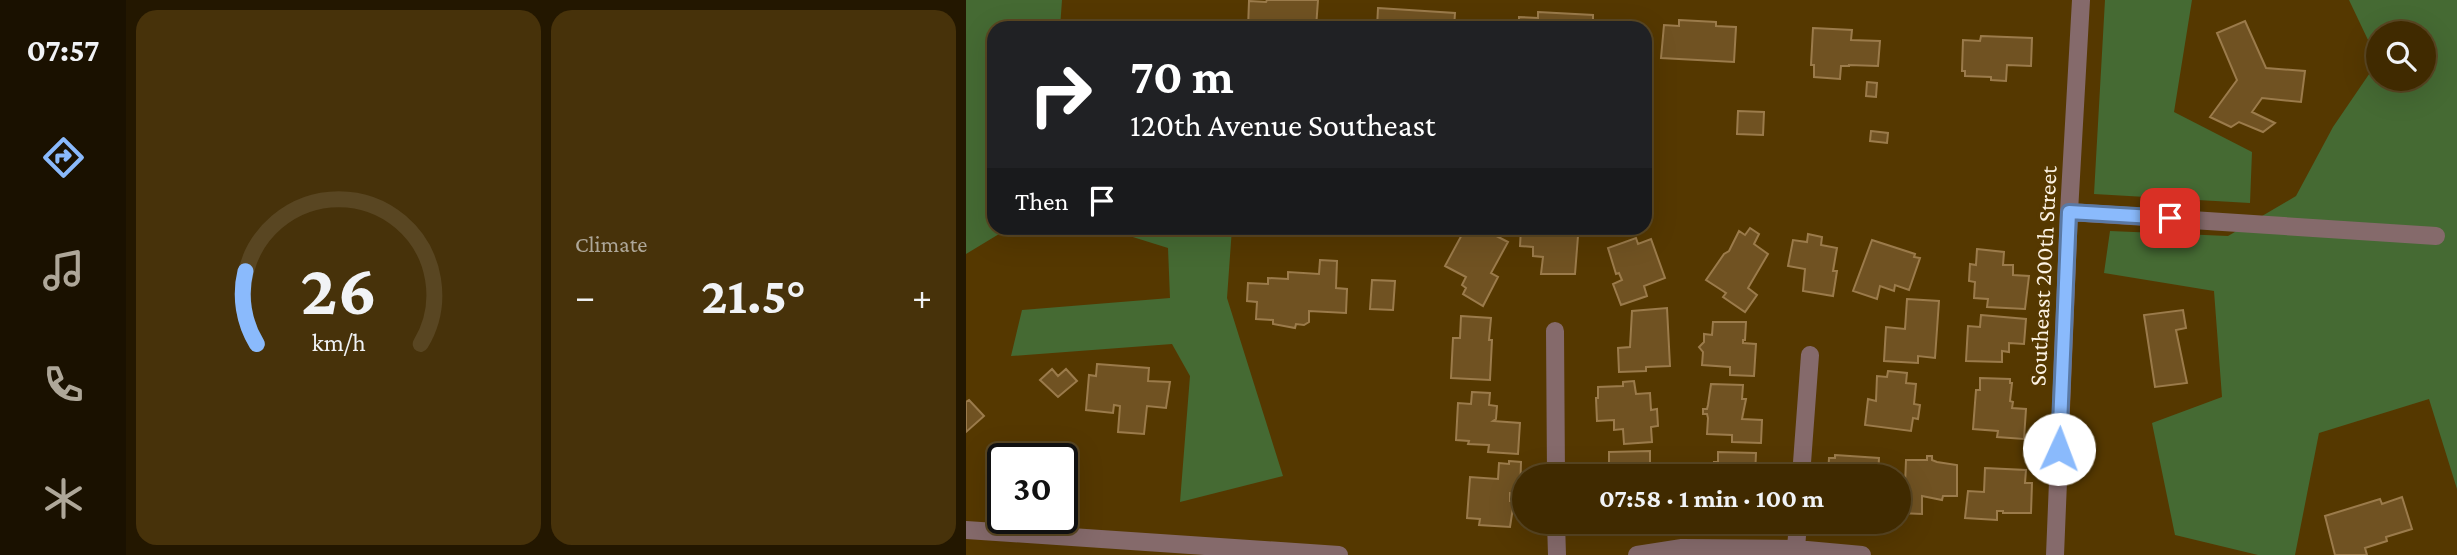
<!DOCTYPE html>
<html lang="en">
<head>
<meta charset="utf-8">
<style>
  :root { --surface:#402a00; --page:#47320a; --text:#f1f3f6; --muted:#aea799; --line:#594622; --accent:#8abafc }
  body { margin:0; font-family:"Crimson Pro",serif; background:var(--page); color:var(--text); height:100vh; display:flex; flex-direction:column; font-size:26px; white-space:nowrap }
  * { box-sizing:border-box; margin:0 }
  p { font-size:23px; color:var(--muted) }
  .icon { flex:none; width:38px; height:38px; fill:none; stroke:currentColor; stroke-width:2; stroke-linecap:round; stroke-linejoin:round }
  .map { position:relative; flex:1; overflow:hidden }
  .details { display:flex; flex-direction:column; gap:10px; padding:10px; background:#231700; width:840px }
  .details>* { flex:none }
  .guide { position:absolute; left:21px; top:21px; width:665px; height:214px; border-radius:21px; box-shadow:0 7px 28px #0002,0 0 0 2px var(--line); background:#202124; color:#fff; overflow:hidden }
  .controls { position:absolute; left:1400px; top:21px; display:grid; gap:14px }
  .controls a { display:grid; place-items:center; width:70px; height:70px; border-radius:50%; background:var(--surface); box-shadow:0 7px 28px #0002,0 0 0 2px var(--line); font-size:35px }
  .speed { position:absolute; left:21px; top:443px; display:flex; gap:14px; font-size:35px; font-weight:700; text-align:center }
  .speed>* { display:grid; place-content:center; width:91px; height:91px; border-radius:50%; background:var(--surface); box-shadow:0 7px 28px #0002,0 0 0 2px var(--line); line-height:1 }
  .speed .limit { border:4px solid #111; border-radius:10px; background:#fff; color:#111 }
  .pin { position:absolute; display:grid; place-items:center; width:60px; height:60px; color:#fff; margin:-30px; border-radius:14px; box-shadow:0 4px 10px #0006 }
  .me { position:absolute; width:77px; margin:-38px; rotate:2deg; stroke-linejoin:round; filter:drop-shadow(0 0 5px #0008) }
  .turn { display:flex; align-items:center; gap:24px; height:147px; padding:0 28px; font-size:32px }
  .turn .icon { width:91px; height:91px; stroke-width:2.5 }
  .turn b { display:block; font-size:49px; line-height:60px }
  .then { display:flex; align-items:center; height:66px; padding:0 28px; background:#0003; gap:14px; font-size:26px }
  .big { font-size:52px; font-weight:700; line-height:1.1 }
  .details .card { flex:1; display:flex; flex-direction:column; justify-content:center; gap:10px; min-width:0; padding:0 24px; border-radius:21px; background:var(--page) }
  .details .dial { align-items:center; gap:0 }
  .dial svg { height:182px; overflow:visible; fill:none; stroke:var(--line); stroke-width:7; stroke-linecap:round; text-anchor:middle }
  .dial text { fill:var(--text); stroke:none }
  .heat { display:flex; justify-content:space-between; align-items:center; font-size:38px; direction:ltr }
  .details .tiles { flex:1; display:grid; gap:10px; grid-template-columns:repeat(2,1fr) }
  .trip { position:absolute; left:546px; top:464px; width:399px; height:70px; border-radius:35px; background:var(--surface); box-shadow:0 7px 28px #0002,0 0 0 2px var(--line); font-weight:700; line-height:70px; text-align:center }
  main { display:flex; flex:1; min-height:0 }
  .tab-bar { display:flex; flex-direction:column; width:126px; justify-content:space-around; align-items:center; background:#1a1100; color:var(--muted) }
  .tab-bar .icon { width:49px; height:49px }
  .tab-bar .active { color:var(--accent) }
  .tab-bar b { font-size:32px; color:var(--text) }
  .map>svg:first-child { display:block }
  .green { fill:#456a33 }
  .building { fill:#705222; stroke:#9b7b4b; stroke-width:2 }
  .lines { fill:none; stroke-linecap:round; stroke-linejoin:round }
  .street { stroke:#856a6b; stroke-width:18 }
  .route-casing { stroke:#5a79a4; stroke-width:18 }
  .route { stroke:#8abafc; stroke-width:12 }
  .labels { text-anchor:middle; stroke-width:7; stroke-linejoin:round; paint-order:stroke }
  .street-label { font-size:24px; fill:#fcf2e3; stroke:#553800 }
</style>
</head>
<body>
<main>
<nav class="tab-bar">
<b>07:57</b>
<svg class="icon active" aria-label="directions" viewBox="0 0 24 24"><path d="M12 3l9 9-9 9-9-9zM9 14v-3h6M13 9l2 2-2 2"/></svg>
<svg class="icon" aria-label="music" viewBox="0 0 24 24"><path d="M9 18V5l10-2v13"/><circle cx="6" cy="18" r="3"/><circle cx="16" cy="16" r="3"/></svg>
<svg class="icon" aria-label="phone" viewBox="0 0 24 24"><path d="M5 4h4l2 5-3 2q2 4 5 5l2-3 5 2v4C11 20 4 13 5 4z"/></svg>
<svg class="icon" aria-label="climate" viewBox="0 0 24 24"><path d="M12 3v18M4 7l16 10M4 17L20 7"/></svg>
</nav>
<section class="details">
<div class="tiles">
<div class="card dial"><svg viewBox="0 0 100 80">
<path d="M14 69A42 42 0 1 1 86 69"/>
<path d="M14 69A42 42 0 0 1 9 37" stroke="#8abafc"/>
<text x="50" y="56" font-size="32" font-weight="700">26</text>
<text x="50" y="72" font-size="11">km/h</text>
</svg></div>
<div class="card"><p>Climate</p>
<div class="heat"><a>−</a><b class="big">21.5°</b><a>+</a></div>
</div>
</div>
</section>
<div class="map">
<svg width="1491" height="555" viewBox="0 0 1491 555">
  <rect width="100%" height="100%" fill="#553800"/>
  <path class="green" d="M0,0H96L94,28H28V228H43L0,254Z
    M1139,0H1226L1208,112L1286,152L1284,203L1128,194Z
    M1383,0H1491V489L1463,399L1353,433L1329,555H1292L1209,535L1186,423L1256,397L1248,291L1138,273L1144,231L1262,236L1330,196L1367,127L1412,61V79H1458V33H1412V61Z
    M138,228H266L261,298L317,476L214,502L224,376L206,344L45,356L56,310L204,298L202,248Z"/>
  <path class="building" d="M301,0H352L350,28H282L283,1L300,2Z
    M412,8L489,13L488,28H411Z
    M572,12L627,15V28H553V17L572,18Z
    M713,20L750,22V26L770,27L768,62L695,58L698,25L713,26Z
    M1279,21L1300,68L1339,71L1335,102L1296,98L1286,112L1309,123L1297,132L1273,122L1265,127L1244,117L1271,80L1251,33Z
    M847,28L886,30L885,40L914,41L912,66L883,65V66H875L874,79L848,77V65H845Z
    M1015,36L1066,38L1065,66L1041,65L1040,81L1025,80V77L999,76V71H996L997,40L1014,41Z
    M901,82L911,83L910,97L900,96Z
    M772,111L798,112L797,135L771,134Z
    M905,131L922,133L921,143L904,141Z
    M515,228L542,242L525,273L532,277L517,306L497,294L500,288L496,285L500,277L479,266L499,229L511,235Z
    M555,228H605L604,236H612L609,274H575L577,257L567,256V247L554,246Z
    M784,228L793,234L788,244L802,254L782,288L791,295L779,312L757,297L760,293L740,280L758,254L763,251L773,231L779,235Z
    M842,234L856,237L855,245L871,248L867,271H871L867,296L837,291L839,269L822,266L827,240L841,242Z
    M670,238L672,244L685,239L699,278L678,286L681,296L655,305L647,284L656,280L653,273L650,274L642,248Z
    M906,240L949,254L948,257L954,258L943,290L929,285L928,291L914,286L911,299L887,291Z
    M1011,249L1038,252L1037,265H1047V275L1063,276L1059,309L1021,307L1022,299L1008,298L1009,282L1003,281L1004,264L1010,265Z
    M354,260L371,261L370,288L381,289L380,313L343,311V322L338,325L330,324L329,328L307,324V320L290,319L291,302L281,301L282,283L302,284V278L322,279V272L353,274Z
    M406,280L429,281L427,310L404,309Z
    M941,299L973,301L969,358L952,356V363L918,361L920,327L939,329Z
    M701,308L704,366L680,367V371L653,372L652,348L664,347L666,311Z
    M1217,310L1220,328L1210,330L1221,383L1189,387L1178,315Z
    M1015,315L1060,319L1058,344L1043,343V352L1036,351V362L1000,361L1002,326L1014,327Z
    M495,316L525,318L523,340H526L524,380L485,378L487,338H494Z
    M747,322H780L779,340H777V343L790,344L788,376L764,375V367L736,365L737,352L733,347L738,342V334L746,335Z
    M131,364L183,368L182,381L204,382L200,408L181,406L178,434L152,432L154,406L148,405L147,413L120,410L123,375L130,376Z
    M86,369L92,376L100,369L111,381L92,397L74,380Z
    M922,371L941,373L940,383L950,384L948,404L954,405L952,419L947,418L945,431L899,425L902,399L910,401L911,376L921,377Z
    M1014,378L1044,379V383H1046L1044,401L1047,402L1046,408L1060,409L1058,439L1031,437L1032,431L1007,429L1010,390H1014Z
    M668,381L670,394L684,393L685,410L691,409L692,426L685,427L686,442L658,444L657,429L648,430V420L631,421L630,398H632V387L657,386V382Z
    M745,384L777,385L776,399H780L776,419L796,420L795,443L766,442V435L741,434L742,418L741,414H737V409H741L742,405Z
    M506,392L524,393L523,405L531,406L530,419L527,421L554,423L552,454L522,452L523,445L502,444L503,441L490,440L492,403L505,404Z
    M3,400L18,416L0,432V402Z
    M684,451V476H643V452Z
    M752,452L790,453L789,476H748V462H752Z
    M869,455L913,458L912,476H862L863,458H869Z
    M961,456H966V460L971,462L991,465V496H977L976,500L956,496V514L933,513V485H939L940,460H961Z
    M543,461L555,462L554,494L544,493V501H548L544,527L513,525L514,519L501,518L504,477L532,479L533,463L543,464Z
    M1019,468L1060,470L1059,483H1066L1065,513H1037V511H1031V520L999,518L1002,491L1018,492Z
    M1436,497L1446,529L1420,537L1421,541L1399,548L1401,555H1369L1359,516L1414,499L1416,504Z"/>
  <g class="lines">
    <path class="street" d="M1103,212L1470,236
      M589,331L590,476
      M835,476L844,355
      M590,522L591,555
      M0,530L373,555
      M830,549L832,522
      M671,555L716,548L830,549L896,555
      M1089,555L1103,212L1115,0"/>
  </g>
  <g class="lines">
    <g class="route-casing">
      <path id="route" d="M1093,449L1103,212L1204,218"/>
    </g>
    <use href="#route" class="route"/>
  </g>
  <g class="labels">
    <g class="street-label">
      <text transform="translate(1077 276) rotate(-87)" y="8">Southeast 200th Street</text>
    </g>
  </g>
</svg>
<div class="controls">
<a><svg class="icon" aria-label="search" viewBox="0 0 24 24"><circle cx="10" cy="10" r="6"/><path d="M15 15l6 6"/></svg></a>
</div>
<div class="speed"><div class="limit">30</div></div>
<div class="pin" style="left:1204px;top:218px;background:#d93025"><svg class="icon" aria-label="arrive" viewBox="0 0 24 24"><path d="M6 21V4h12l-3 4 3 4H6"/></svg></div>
<svg class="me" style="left:1093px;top:449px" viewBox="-20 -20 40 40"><circle r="19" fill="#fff"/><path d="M0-13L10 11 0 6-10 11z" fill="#8abafc"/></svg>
<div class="trip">07:58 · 1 min · 100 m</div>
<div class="guide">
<div class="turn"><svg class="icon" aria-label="right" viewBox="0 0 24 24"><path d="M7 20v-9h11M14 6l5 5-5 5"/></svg><div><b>70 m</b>120th Avenue Southeast</div></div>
<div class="then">Then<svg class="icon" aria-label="arrive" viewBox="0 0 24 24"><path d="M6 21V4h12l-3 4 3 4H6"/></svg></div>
</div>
</div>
</main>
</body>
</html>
